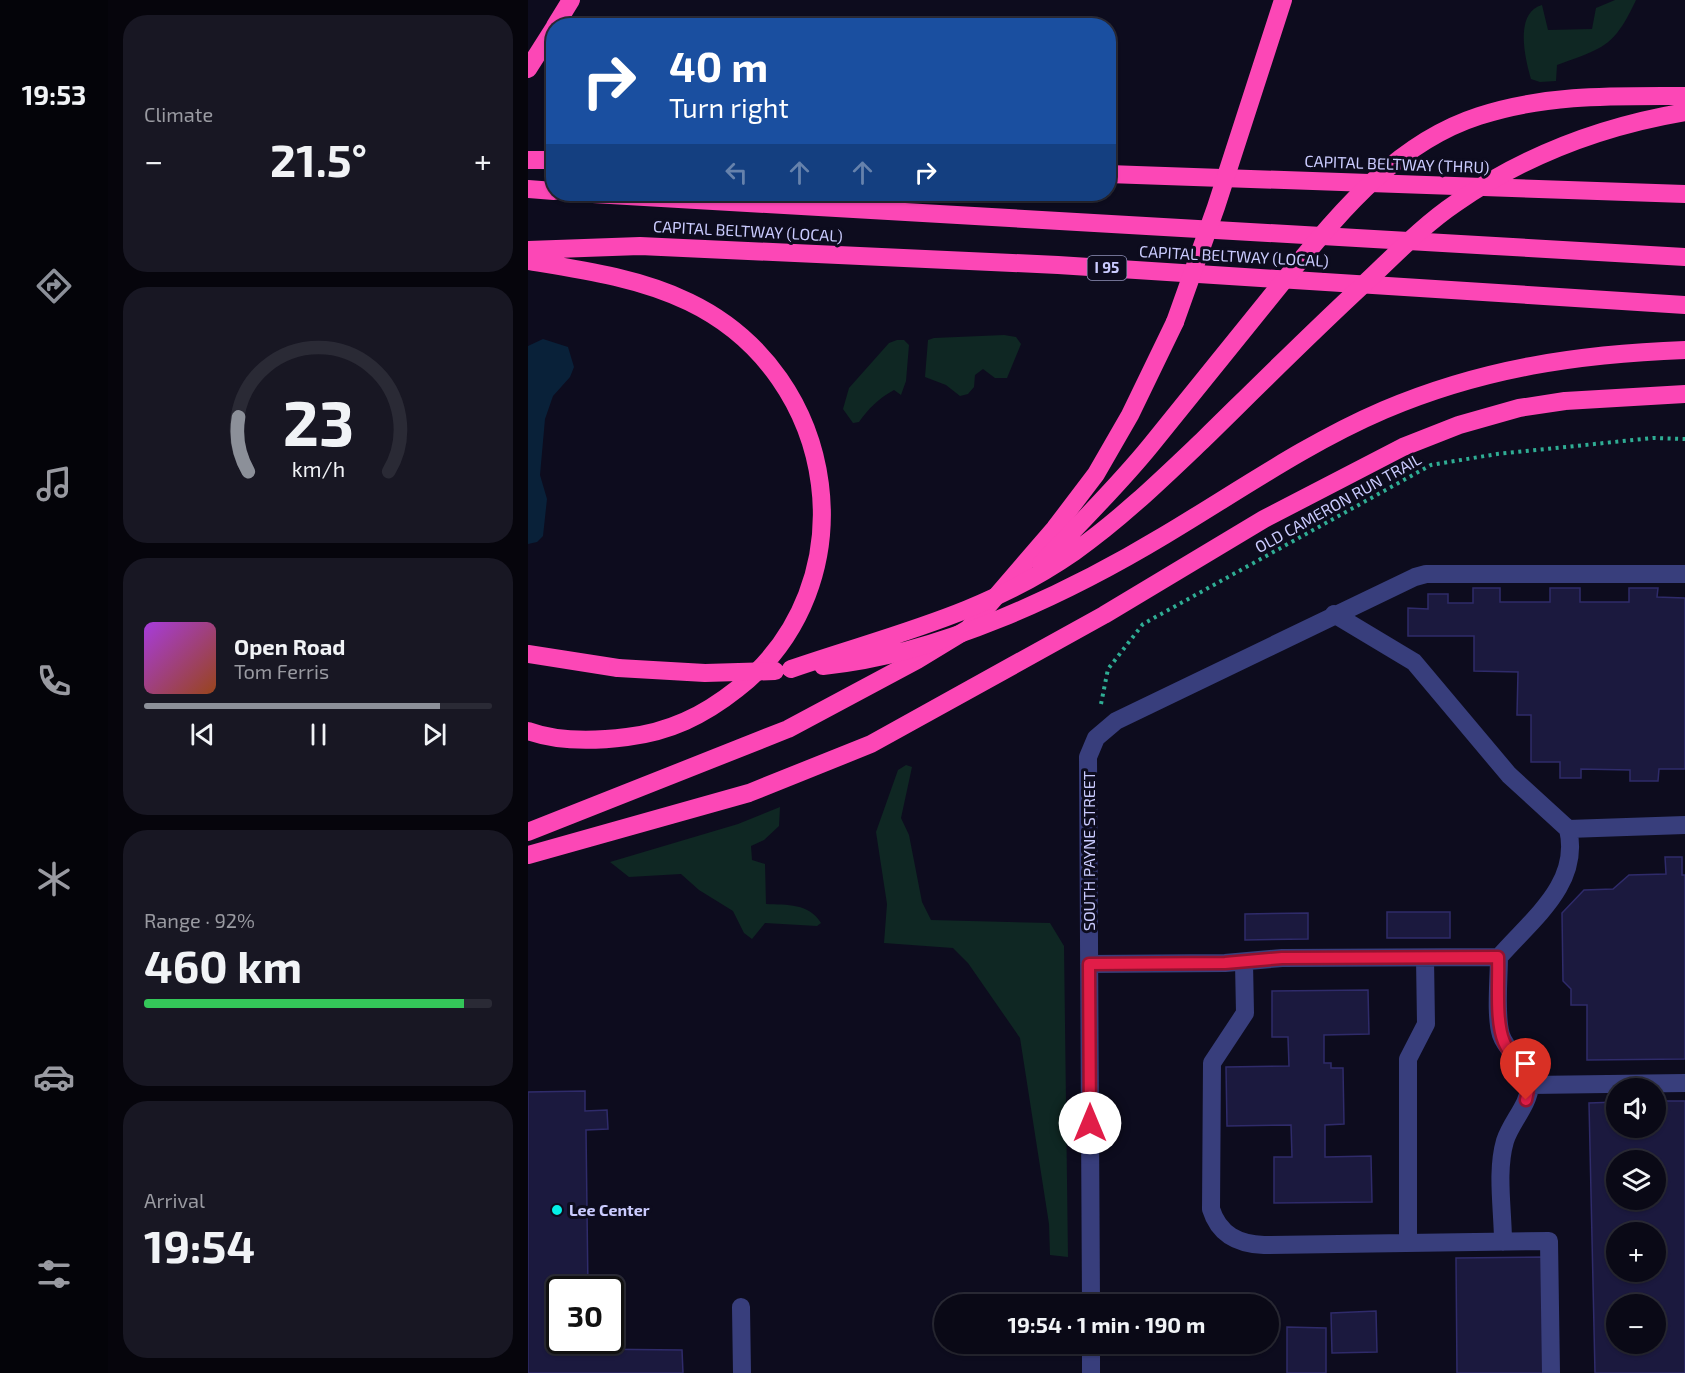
<!DOCTYPE html>
<html lang="en">
<head>
<meta charset="utf-8">
<style>
  :root { --surface:#0a0916; --page:#181723; --text:#f1f3f6; --muted:#999aa1; --line:#2a2a35; --accent:#8c9099 }
  body { margin:0; font-family:"Exo 2",sans-serif; background:var(--page); color:var(--text); height:100vh; display:flex; flex-direction:column; font-size:22px; white-space:nowrap }
  * { box-sizing:border-box; margin:0 }
  p { font-size:20px; color:var(--muted) }
  .icon { flex:none; width:33px; height:33px; fill:none; stroke:currentColor; stroke-width:2; stroke-linecap:round; stroke-linejoin:round }
  .map { position:relative; flex:1; overflow:hidden }
  .panel { display:flex; flex-direction:column; gap:15px; padding:15px; background:#06050c; width:420px }
  .panel>* { flex:none }
  .guide { position:absolute; left:18px; top:18px; width:570px; height:183px; border-radius:24px; box-shadow:0 2px 4px #0004,0 0 0 2px var(--line); background:#1a4fa0; color:#fff; overflow:hidden }
  .fabs { position:absolute; left:1078px; top:1078px; display:grid; gap:12px }
  .fabs a { display:grid; place-items:center; width:60px; height:60px; border-radius:50%; background:var(--surface); box-shadow:0 2px 4px #0004,0 0 0 2px var(--line); font-size:30px }
  .speed { position:absolute; left:18px; top:1276px; display:flex; gap:12px; font-size:30px; font-weight:700; text-align:center }
  .speed>* { display:grid; place-content:center; width:78px; height:78px; border-radius:50%; background:var(--surface); box-shadow:0 2px 4px #0004,0 0 0 2px var(--line); line-height:1 }
  .speed .limit { border:3px solid #111; border-radius:9px; background:#fff; color:#111 }
  .pin { position:absolute; display:grid; place-items:center; width:51px; height:51px; color:#fff; margin:-62px -26px; border-radius:50% 50% 50% 0; rotate:-45deg; box-shadow:0 0 6px #0007 }
  .pin .icon { rotate:45deg }
  .me { position:absolute; width:66px; margin:-33px; rotate:0deg; stroke-linejoin:round; filter:drop-shadow(0 0 4px #0008) }
  .turn { display:flex; align-items:center; gap:21px; height:126px; padding:0 24px; font-size:27px }
  .turn .icon { width:78px; height:78px; stroke-width:2.5 }
  .turn b { display:block; font-size:42px; line-height:51px }
  .lanes { display:flex; align-items:center; height:57px; padding:0 24px; background:#0003; justify-content:center; gap:30px; direction:ltr }
  .lanes .off { opacity:.35 }
  .big { font-size:45px; font-weight:700; line-height:1.1 }
  .panel .tile { flex:1; display:flex; flex-direction:column; justify-content:center; gap:9px; min-width:0; padding:0 21px; border-radius:24px; background:var(--page) }
  .panel .dial { align-items:center; gap:0 }
  .dial svg { height:156px; overflow:visible; fill:none; stroke:var(--line); stroke-width:7; stroke-linecap:round; text-anchor:middle }
  .dial text { fill:var(--text); stroke:none }
  .song { display:flex; align-items:center; gap:18px }
  .cover { width:72px; height:72px; border-radius:9px; background:linear-gradient(135deg,hsl(280 70% 55%),hsl(20 70% 35%)) }
  .played { height:6px; border-radius:3px; background:linear-gradient(90deg,var(--accent) 85%,var(--line) 85%) }
  .keys { display:flex; justify-content:space-around; direction:ltr }
  .heat { display:flex; justify-content:space-between; align-items:center; font-size:33px; direction:ltr }
  .charge { height:9px; border-radius:4px; background:linear-gradient(90deg,#34c759 92%,var(--line) 0) }
  .trip { position:absolute; left:406px; top:1294px; width:345px; height:60px; border-radius:30px; background:var(--surface); box-shadow:0 2px 4px #0004,0 0 0 2px var(--line); font-weight:700; line-height:60px; text-align:center }
  main { display:flex; flex:1; min-height:0 }
  .tabs { display:flex; flex-direction:column; width:108px; justify-content:space-around; align-items:center; background:#040409; color:var(--muted) }
  .tabs .icon { width:42px; height:42px }
  .tabs .selected { color:var(--accent) }
  .tabs b { font-size:27px; color:var(--text) }
  .map>svg:first-child { display:block }
  .green { fill:#0f2723 }
  .water { fill:#092139 }
  .building { fill:#1b193e; stroke:#2f2b6a; stroke-width:1.5; fill-rule:evenodd }
  .lines { fill:none; stroke-linecap:round; stroke-linejoin:round }
  .path { stroke:#2fad94; stroke-width:4; stroke-dasharray:3 4.5; stroke-linecap:butt }
  .minor { stroke:#383e7c; stroke-width:18 }
  .highway { stroke:#fc47b6; stroke-width:18 }
  .highway-bridge { stroke:#fc47b6; stroke-width:18 }
  .route-casing { stroke:#92132f; stroke-width:15 }
  .route { stroke:#e11d48; stroke-width:10 }
  .poi-dot { fill:#04efe7; stroke:#0d0c1e; stroke-width:2 }
  .labels { text-anchor:middle; stroke-width:6; stroke-linejoin:round; paint-order:stroke }
  .shield { fill:#0d0c1e; stroke:#9192bb; stroke-width:1.5 }
  .shield-label { font-size:15px; font-weight:bold; fill:#cacbfe }
  .street-label { font-size:16px; fill:#cacbfe; stroke:#0d0c1e }
  .poi-label { font-size:16px; font-weight:bold; fill:#cacbfe; stroke:#0d0c1e; text-anchor:start }
</style>
</head>
<body>
<main>
<nav class="tabs">
<b>19:53</b>
<svg class="icon selected" aria-label="directions" viewBox="0 0 24 24"><path d="M12 3l9 9-9 9-9-9zM9 14v-3h6M13 9l2 2-2 2"/></svg>
<svg class="icon" aria-label="music" viewBox="0 0 24 24"><path d="M9 18V5l10-2v13"/><circle cx="6" cy="18" r="3"/><circle cx="16" cy="16" r="3"/></svg>
<svg class="icon" aria-label="phone" viewBox="0 0 24 24"><path d="M5 4h4l2 5-3 2q2 4 5 5l2-3 5 2v4C11 20 4 13 5 4z"/></svg>
<svg class="icon" aria-label="climate" viewBox="0 0 24 24"><path d="M12 3v18M4 7l16 10M4 17L20 7"/></svg>
<svg class="icon" aria-label="car" viewBox="0 0 24 24"><path d="M5 17H2v-5l4-1 3-4h7l3 4 3 1v5h-3M9 17h6M6 11h13"/><circle cx="7" cy="17" r="2"/><circle cx="17" cy="17" r="2"/></svg>
<svg class="icon" aria-label="filters" viewBox="0 0 24 24"><path d="M4 7h16M4 17h16"/><circle cx="9" cy="7" r="2"/><circle cx="15" cy="17" r="2"/></svg>
</nav>
<section class="panel">
<div class="tile"><p>Climate</p>
<div class="heat"><a>−</a><b class="big">21.5°</b><a>+</a></div>
</div>
<div class="tile dial"><svg viewBox="0 0 100 80">
<path d="M14 69A42 42 0 1 1 86 69"/>
<path d="M14 69A42 42 0 0 1 9 41" stroke="#8c9099"/>
<text x="50" y="56" font-size="32" font-weight="700">23</text>
<text x="50" y="72" font-size="11">km/h</text>
</svg></div>
<div class="tile">
<div class="song"><i class="cover"></i><div><b>Open Road</b><p>Tom Ferris</p></div></div>
<div class="played"></div>
<div class="keys"><svg class="icon" aria-label="previous" viewBox="0 0 24 24"><path d="M18 5L8 12l10 7zM5 5v14"/></svg><svg class="icon" aria-label="pause" viewBox="0 0 24 24"><path d="M8 5v14M16 5v14"/></svg><svg class="icon" aria-label="next" viewBox="0 0 24 24"><path d="M6 5l10 7-10 7zM19 5v14"/></svg></div>
</div>
<div class="tile"><p>Range · 92%</p><b class="big">460 km</b><div class="charge"></div></div>
<div class="tile"><p>Arrival</p><b class="big">19:54</b></div>
</section>
<div class="map">
<svg width="1157" height="1373" viewBox="0 0 1157 1373">
  <rect width="100%" height="100%" fill="#0d0c1e"/>
  <path class="green" d="M1087,0H1108C1086,47 1076,48 1029,65L1028,81L1012,82L1003,79C997,58 986,13 1014,5L1020,30L1064,29L1068,8Z
    M476,335L488,337L493,344L479,378H467L455,369L447,375L446,387L440,394L432,396L418,385L397,377L400,340L406,338Z
    M369,340H376L381,345L378,381L373,395L366,390C351,398 340,409 331,422L325,423L315,409L321,388L361,343Z
    M378,765L384,767L373,818L381,835L394,902L403,920L522,923L536,946L540,1257L522,1255L521,1224L492,1038L440,963L425,948L356,943L359,904L348,832L370,770Z
    M252,807L251,826L236,840L223,846L224,860L237,864L238,904C259,905 281,903 293,923L289,926L237,923L224,939L216,933L205,911L171,890L153,874L101,877L82,862L210,824Z"/>
  <path class="water" d="M15,339L40,347L46,367L42,377L25,396L17,419L12,475L19,499L15,536L9,542L0,544V346Z"/>
  <path class="building" d="M945,588H972V602H1022V588H1052V602H1101V588H1130L1129,597L1157,598V769H1131L1130,781H1102V770L1053,769V778H1032V762H1003V715H989L990,672L946,671V636H880V608L900,609V594H920V603H945Z
    M1137,857H1154V875H1157V1059L1059,1060V1005H1043V989L1035,981L1034,913L1056,890L1085,889L1101,875L1138,874Z
    M859,912H922V938H859Z
    M780,913V939L717,940V914Z
    M840,990L841,1034L796,1035V1063H803V1068H815L816,1124L797,1125V1157L843,1156L844,1202L746,1203V1157H764L763,1125L699,1126L698,1067L761,1066L760,1037H744V991Z
    M57,1091V1111L79,1110L80,1129L58,1130L60,1290H32V1341H60V1349L154,1350L155,1373H0V1092Z
    M1128,1101H1157V1373H1067L1061,1103L1089,1102V1128H1128ZM1089,1161H1128V1200H1089ZM1089,1233H1128V1272H1089ZM1089,1305H1128V1344H1089Z
    M1015,1257L1016,1373H929L928,1258Z
    M848,1311L849,1352L804,1353L803,1313Z
    M759,1327L798,1328V1373H759Z"/>
  <g class="lines">
    <path class="path" d="M573,704L580,669L615,624L903,465L969,454L1125,438L1157,439"/>
    <path class="minor" d="M806,614L886,662L981,775L1040,829C1053,884 1004,919 971,957C971,979 967,1015 973,1035C979,1053 1003,1067 1002,1086C1000,1106 983,1122 977,1141C968,1172 975,1210 975,1242
      M1040,829L1157,825
      M716,963L717,1013L684,1063L683,1209C691,1235 711,1244 736,1245L1021,1241L1023,1373
      M561,964L697,963L754,958L971,957
      M1002,1085L1157,1083
      M880,1242V1059L898,1024L897,958
      M563,1305L560,757L568,738L588,721L887,577L898,574H1157
      M213,1307L214,1373
      M563,1344V1373"/>
    <path class="highway" d="M27,26L43,0
      M0,69L26,28
      M0,160H26
      M580,174L1157,194
      M0,189L26,191
      M65,194L1157,257
      M0,250L112,246L530,265L1157,305
      M0,261C55,270 111,278 161,302C313,375 342,585 209,689C175,716 141,732 99,737C68,741 30,742 0,731
      M0,654L90,668
      M0,832L260,729L389,660L440,629L527,528L568,474L602,415L647,322
      M0,855L221,793L343,744L576,615L736,519L875,447L931,425L991,408L1037,401L1157,394"/>
    <path class="highway-bridge" d="M647,322L688,207L755,0
      M513,564C550,525 589,487 623,445C668,390 712,334 757,279C811,214 867,143 951,116C1018,94 1087,96 1157,96
      M295,666C410,655 539,594 637,535C709,492 779,443 856,410C955,368 1051,354 1157,350
      M90,668L177,673L247,671
      M263,669C365,634 455,615 546,552C593,519 635,478 676,439C729,387 781,335 835,285C865,257 894,226 928,203C997,155 1074,126 1157,112"/>
  </g>
  <g class="lines">
    <g class="route-casing">
      <path id="route" d="M562,1123L561,964L697,963L754,958L970,957C971,981 967,1021 976,1042C987,1068 1007,1067 998,1100"/>
    </g>
    <use href="#route" class="route"/>
  </g>
  <circle class="poi-dot" cx="29" cy="1210" r="6"/>
  <g class="labels">
    <rect class="shield" x="559.5" y="256" width="39" height="24" rx="4.5"/>
    <g class="shield-label">
      <text x="579" y="273">I 95</text>
    </g>
    <g class="street-label">
      <text transform="translate(869 164) rotate(2)" y="6">CAPITAL BELTWAY (THRU)</text>
      <text transform="translate(220 231) rotate(3)" y="6">CAPITAL BELTWAY (LOCAL)</text>
      <text transform="translate(706 256) rotate(3)" y="6">CAPITAL BELTWAY (LOCAL)</text>
      <text transform="translate(810 503) rotate(-29)" y="6">OLD CAMERON RUN TRAIL</text>
      <text transform="translate(561 851) rotate(-90)" y="6">SOUTH PAYNE STREET</text>
    </g>
    <g class="poi-label">
      <text x="41" y="1216">Lee Center</text>
    </g>
  </g>
</svg>
<div class="fabs">
<a><svg class="icon" aria-label="sound" viewBox="0 0 24 24"><path d="M4 9h4l5-4v14l-5-4H4zM17 9q2 3 0 6"/></svg></a>
<a><svg class="icon" aria-label="layers" viewBox="0 0 24 24"><path d="M12 4l9 5-9 5-9-5zM3 14l9 5 9-5"/></svg></a>
<a>+</a>
<a>−</a>
</div>
<div class="speed"><div class="limit">30</div></div>
<div class="pin" style="left:998px;top:1100px;background:#d93025"><svg class="icon" aria-label="arrive" viewBox="0 0 24 24"><path d="M6 21V4h12l-3 4 3 4H6"/></svg></div>
<svg class="me" style="left:562px;top:1123px" viewBox="-20 -20 40 40"><circle r="19" fill="#fff"/><path d="M0-13L10 11 0 6-10 11z" fill="#e11d48"/></svg>
<div class="trip">19:54 · 1 min · 190 m</div>
<div class="guide">
<div class="turn"><svg class="icon" aria-label="right" viewBox="0 0 24 24"><path d="M7 20v-9h11M14 6l5 5-5 5"/></svg><div><b>40 m</b>Turn right</div></div>
<div class="lanes"><svg class="icon off" aria-label="left" viewBox="0 0 24 24"><path d="M17 20v-9H6M10 6l-5 5 5 5"/></svg><svg class="icon off" aria-label="ahead" viewBox="0 0 24 24"><path d="M12 20V5M6 11l6-6 6 6"/></svg><svg class="icon off" aria-label="ahead" viewBox="0 0 24 24"><path d="M12 20V5M6 11l6-6 6 6"/></svg><svg class="icon" aria-label="right" viewBox="0 0 24 24"><path d="M7 20v-9h11M14 6l5 5-5 5"/></svg></div>
</div>
</div>
</main>
</body>
</html>
